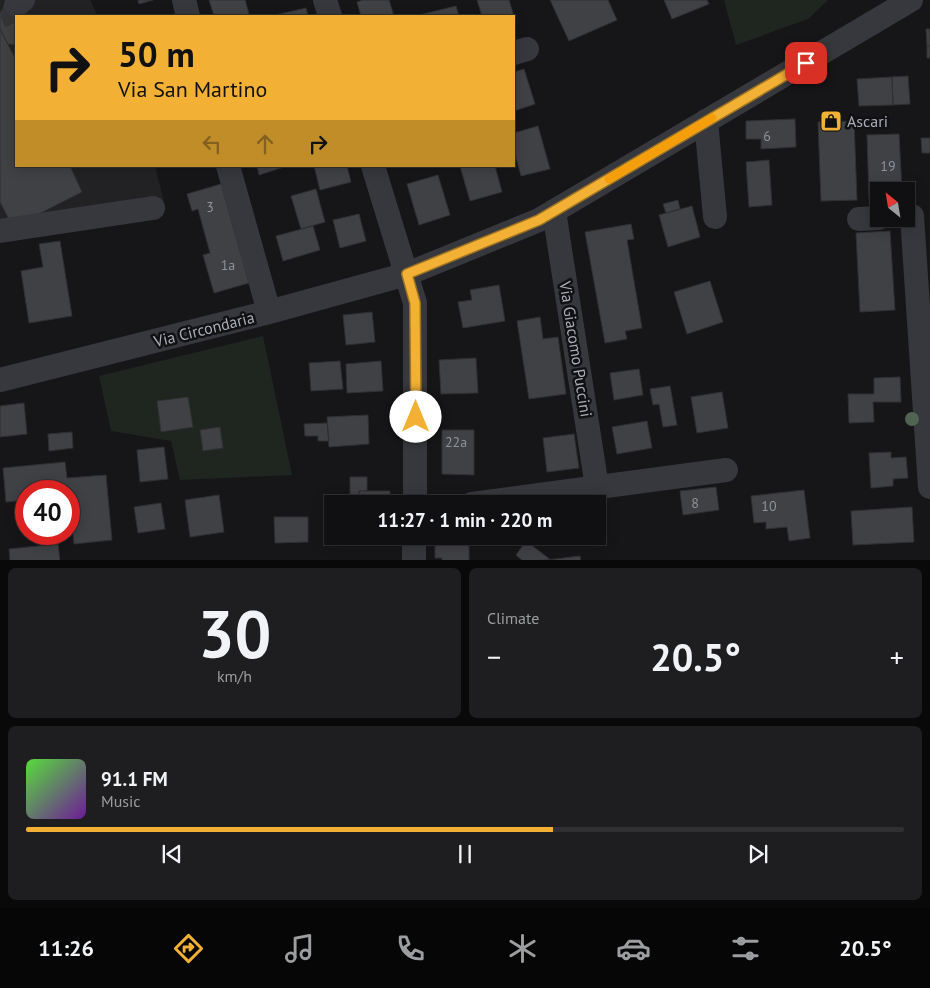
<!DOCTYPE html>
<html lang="en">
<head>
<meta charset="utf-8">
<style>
  :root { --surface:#101012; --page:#1e1e20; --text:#f1f3f6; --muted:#9c9d9f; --line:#303032; --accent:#f2b134 }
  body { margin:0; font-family:"PT Sans",sans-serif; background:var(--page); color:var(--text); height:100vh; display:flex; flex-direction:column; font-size:19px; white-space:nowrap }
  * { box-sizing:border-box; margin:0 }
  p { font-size:16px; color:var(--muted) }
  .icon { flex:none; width:28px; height:28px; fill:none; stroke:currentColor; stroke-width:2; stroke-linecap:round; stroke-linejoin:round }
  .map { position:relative; height:560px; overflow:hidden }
  .panel { display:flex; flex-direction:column; gap:8px; padding:8px; background:#09090a; flex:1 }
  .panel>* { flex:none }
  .top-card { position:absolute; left:15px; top:15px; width:500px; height:152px; border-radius:0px; box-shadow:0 2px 12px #0003,0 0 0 1px var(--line); background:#f2b134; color:#111; overflow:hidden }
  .needle { width:32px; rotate:330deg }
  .controls { position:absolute; left:870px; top:182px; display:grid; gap:10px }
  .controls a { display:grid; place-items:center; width:45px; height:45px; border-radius:0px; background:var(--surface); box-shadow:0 2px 12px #0003,0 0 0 1px var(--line); font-size:25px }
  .speed { position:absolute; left:15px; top:480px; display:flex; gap:10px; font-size:25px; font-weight:700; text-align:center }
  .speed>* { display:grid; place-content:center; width:65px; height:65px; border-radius:50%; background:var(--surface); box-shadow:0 2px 12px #0003,0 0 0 1px var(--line); line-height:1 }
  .speed .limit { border:8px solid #d22; background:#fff; color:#111 }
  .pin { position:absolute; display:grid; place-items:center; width:42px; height:42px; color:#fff; margin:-21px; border-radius:10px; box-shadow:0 2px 8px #0006 }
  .me { position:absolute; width:55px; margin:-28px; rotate:0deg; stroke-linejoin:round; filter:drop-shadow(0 0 4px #0008) }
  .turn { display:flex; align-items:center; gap:18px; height:105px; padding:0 20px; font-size:22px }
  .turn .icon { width:65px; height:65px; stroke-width:2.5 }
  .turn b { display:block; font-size:35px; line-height:42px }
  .lanes { display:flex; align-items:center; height:48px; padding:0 20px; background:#0003; justify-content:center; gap:25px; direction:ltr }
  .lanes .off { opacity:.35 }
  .big { font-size:38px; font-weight:600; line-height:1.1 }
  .panel .card { flex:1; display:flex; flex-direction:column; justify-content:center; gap:8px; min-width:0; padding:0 18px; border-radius:8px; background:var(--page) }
  .panel .dial { align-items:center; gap:0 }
  .dial b { font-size:65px; line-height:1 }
  .song { display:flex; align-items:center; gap:15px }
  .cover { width:60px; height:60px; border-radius:8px; background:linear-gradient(135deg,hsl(110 70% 55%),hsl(280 70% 35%)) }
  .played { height:5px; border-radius:2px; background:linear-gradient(90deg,var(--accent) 60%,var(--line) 60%) }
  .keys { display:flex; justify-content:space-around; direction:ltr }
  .heat { display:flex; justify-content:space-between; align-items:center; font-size:28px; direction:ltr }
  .panel .tiles { flex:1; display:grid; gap:8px; grid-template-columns:1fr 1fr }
  .card:last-child { grid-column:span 2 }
  .trip { position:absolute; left:324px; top:495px; width:282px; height:50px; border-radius:0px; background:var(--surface); box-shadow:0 2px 12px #0003,0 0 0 1px var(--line); font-weight:600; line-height:50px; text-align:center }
  .dock { display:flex; height:80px; justify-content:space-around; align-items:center; background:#060607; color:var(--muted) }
  .dock .icon { width:35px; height:35px }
  .dock .selected { color:var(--accent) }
  .dock b { font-size:22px; color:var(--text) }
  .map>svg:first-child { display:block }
  .built { fill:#222225 }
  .green { fill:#1e261f }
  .building { fill:#404145; stroke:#303034 }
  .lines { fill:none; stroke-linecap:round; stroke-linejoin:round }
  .minor-tunnel { stroke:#333438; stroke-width:24; stroke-dasharray:24 12; stroke-linecap:butt }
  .minor { stroke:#37383d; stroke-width:24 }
  .tree { fill:#506452 }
  .route-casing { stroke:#9d7322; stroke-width:12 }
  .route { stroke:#f2b134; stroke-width:9 }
  .slow { stroke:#f59e0b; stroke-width:9 }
  .labels { text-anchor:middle; stroke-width:5; stroke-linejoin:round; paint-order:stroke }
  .number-label { font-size:14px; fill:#8e929b }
  .poi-label { font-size:16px; fill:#a8adb8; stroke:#111113; text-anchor:start }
  .street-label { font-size:16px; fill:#a8adb8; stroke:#111113 }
</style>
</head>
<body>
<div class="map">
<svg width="930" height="561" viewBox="0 0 930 561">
  <rect width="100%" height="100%" fill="#161618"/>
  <path class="built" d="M0,0H90L98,16H16V166H155L166,210L0,235Z"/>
  <path class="green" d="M724,0H828L808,19L736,45Z
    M263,336L292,475L180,480L171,441L111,431L99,376Z"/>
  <path class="building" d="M9,0L19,7L24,16H16V45L8,44L0,29V13Z
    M138,0H153L139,4Z
    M209,0H245L249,14L243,16H214Z
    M363,0H389L394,16H361L357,2Z
    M477,0H509L514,16H482Z
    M550,0H608L617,20L569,41Z
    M664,0H707L709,4L672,19Z
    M456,6L459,16H415Z
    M306,8L308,16H275V15Z
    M0,29L16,60V166H70L82,192L13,227L0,202Z
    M926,29H930V46H927Z
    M927,46H930V58H927Z
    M524,69L535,104L514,111V72Z
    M908,76L910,104L893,105L892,77Z
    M892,77L893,105L859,106L857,79Z
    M795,119L796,147L761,149V139H746V121Z
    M854,121L857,200L821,201L818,122Z
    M538,126L550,169L521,176L514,150V133Z
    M899,134L902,191H879V199H869L867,135Z
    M921,138H930V153H922Z
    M769,160L772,205L749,207L746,162Z
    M257,166H287L259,175Z
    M314,166H347L351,182L320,190Z
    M460,166H495L502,192L470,201Z
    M438,175L450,215L419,225L407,184Z
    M221,184L249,283L214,293L203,255L210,253L198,209L192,211L187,194Z
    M316,189L325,222L301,229L291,196Z
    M678,200L680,209L666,213L663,204Z
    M692,206L700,237L668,247L659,215Z
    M359,214L366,241L340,248L333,220Z
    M631,224L634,239L627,240L642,328L625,331L627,339L605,343L585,232Z
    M313,226L320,250L283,261L276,236Z
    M890,231L895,310L860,312L856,233Z
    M60,241L72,316L29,323L21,271L43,267L39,244Z
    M710,281L723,322L687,334L674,292Z
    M499,285L505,321L463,328L458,302L472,300L470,290Z
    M372,312L375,342L346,345L343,315Z
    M540,317L543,339L558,337L566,394L529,399L517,321Z
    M476,358L478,393L441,394L439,360Z
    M340,361L343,389L311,391L309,363Z
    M381,361L383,391L347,393L346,364Z
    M639,369L643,395L614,400L610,373Z
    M900,377L901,402H873L874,422L849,423L848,394H874V378Z
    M670,386L677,425L663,427L659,404L653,405L650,389Z
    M722,392L728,428L697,433L691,397Z
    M188,397L193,427L161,432L157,401Z
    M24,403L27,434L0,437V406Z
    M368,415L369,444L329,447L327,417Z
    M647,421L652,448L617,454L612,427Z
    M327,423L329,441H318V436H305L304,424Z
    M220,427L223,448L203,451L200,430Z
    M442,430H474V475L442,474Z
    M72,432L73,448L49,451L48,434Z
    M574,434L579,468L547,472L543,438Z
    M164,447L168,479L140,482L137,450Z
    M891,452V458L906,457L908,478L893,479V486L871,488L869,453Z
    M65,462L67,478L106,475L112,540L74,544L69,491H26V500L6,502L3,468Z
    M350,477H367V491H359V496H350Z
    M716,487L719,510L683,515L680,491Z
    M804,490L810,538L789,541L787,527L766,529V522L754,523L751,496Z
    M359,491H390V504H359Z
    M219,495L224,532L190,537L185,500Z
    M161,503L165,529L138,533L134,507Z
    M912,507L914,542L853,545L851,511Z
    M274,517H308V542L275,543Z
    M349,536H369V540H349Z
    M435,536H469V561H442V558H435Z
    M509,536L510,542L492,545V537Z
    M526,541L551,560L523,561L516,555Z
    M58,544L60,561H10L9,549Z
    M580,556L581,561H547V560Z"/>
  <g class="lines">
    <path class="minor-tunnel" d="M16,5L13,16L16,22"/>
    <path class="minor" d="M184,0L188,16
      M325,0L330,16
      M16,5L23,0
      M514,53L527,49
      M706,121L715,217
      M228,166L269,312
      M373,166L415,303V504
      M554,211L597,487
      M906,217L912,216L930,487
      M859,219L879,218
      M0,231L153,208
      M0,380L269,312L407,274L539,220L911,0
      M472,504L726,470
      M414,561V536"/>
  </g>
  <circle class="tree" cx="912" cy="419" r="7"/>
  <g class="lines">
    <g class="route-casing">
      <path id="route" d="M416,417L415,303L407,274L539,220L806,63"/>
    </g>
    <use href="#route" class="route"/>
    <path class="slow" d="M609,179L712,118"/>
  </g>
  <defs>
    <g id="shop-square" transform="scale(1.125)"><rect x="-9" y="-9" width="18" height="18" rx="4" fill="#f2b134" stroke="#111113"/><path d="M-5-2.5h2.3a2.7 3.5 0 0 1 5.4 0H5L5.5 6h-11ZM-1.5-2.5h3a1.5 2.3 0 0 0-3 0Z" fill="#111"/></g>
  </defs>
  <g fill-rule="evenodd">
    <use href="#shop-square" x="831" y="121"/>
  </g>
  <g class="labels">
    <g class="number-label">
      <text x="767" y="141">6</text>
      <text x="888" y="171">19</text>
      <text x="210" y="212">3</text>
      <text x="228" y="270">1a</text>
      <text x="456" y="447">22a</text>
      <text x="695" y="508">8</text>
      <text x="769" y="511">10</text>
    </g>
    <g class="poi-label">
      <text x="847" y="127">Ascari</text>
    </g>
    <g class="street-label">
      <text transform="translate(204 329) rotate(-14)" y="6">Via Circondaria</text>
      <text transform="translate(576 349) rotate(81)" y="6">Via Giacomo Puccini</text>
    </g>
  </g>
</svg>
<div class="controls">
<a><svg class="needle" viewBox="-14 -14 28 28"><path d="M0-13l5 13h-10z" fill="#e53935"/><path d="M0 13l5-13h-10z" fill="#9c9d9f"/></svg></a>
</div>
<div class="speed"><div class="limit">40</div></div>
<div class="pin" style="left:806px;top:63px;background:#d93025"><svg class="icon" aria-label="arrive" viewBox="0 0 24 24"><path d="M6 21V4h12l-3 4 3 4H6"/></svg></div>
<svg class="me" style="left:416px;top:417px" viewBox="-20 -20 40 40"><circle r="19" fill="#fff"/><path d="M0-13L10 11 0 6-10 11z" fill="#f2b134"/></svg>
<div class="trip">11:27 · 1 min · 220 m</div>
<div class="top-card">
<div class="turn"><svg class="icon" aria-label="right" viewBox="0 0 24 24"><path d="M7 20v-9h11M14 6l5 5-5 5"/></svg><div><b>50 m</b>Via San Martino</div></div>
<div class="lanes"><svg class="icon off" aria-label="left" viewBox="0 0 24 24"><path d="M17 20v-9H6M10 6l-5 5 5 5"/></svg><svg class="icon off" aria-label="ahead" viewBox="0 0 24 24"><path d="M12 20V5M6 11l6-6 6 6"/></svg><svg class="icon" aria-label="right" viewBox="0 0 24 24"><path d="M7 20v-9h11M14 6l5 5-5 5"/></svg></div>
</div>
</div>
<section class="panel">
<div class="tiles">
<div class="card dial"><b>30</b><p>km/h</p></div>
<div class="card"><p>Climate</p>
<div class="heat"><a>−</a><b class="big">20.5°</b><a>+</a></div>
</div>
<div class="card">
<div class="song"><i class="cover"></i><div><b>91.1 FM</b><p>Music</p></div></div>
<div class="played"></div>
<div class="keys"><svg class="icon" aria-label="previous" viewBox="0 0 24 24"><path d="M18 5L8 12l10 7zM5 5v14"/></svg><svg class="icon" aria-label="pause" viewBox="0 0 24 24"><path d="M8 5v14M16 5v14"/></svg><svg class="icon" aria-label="next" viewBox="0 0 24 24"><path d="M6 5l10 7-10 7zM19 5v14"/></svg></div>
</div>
</div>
</section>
<nav class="dock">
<b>11:26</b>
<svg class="icon selected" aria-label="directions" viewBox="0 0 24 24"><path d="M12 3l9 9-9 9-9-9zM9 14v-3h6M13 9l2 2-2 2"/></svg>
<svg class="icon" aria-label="music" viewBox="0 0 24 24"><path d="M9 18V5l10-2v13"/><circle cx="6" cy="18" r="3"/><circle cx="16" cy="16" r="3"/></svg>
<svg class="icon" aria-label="phone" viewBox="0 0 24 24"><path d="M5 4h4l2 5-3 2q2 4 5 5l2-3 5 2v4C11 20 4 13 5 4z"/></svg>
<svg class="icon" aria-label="climate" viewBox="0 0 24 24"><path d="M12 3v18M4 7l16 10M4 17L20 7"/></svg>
<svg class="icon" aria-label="car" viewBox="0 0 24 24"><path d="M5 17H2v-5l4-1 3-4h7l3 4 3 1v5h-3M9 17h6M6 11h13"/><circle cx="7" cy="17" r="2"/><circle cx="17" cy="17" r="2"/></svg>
<svg class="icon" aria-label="filters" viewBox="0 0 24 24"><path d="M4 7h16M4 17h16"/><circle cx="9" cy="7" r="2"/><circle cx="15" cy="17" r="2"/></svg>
<b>20.5°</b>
</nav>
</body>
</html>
